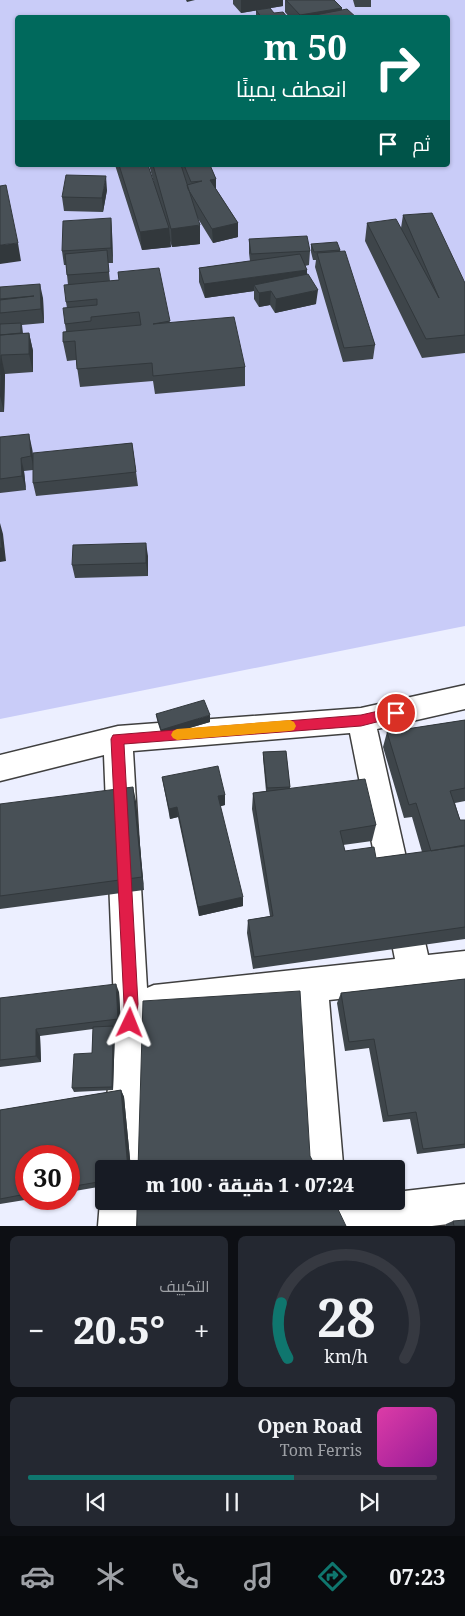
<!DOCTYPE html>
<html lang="ar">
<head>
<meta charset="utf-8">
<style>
  :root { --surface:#171b24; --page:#242831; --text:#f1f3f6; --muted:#9ea1a6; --line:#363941; --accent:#0f766e }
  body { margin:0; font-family:"Noto Serif",Cairo,serif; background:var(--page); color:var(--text); direction:rtl; height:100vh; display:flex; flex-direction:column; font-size:19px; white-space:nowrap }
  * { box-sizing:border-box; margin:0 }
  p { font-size:16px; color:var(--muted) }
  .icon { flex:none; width:28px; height:28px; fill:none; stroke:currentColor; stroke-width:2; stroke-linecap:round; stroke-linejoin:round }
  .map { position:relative; height:1226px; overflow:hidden; direction:ltr }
  .panel { display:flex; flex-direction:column; gap:10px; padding:10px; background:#0d0f14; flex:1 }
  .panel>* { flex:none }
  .guide { position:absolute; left:15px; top:15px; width:435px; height:152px; border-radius:5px; box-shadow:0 1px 4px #0004; direction:rtl; background:#00695c; color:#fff; overflow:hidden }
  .speed { position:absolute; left:15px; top:1145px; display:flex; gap:10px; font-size:25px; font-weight:700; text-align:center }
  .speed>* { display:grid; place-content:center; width:65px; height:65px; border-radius:50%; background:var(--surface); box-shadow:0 1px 4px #0004; line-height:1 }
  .speed .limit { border:8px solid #d22; background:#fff; color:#111 }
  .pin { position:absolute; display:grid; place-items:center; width:42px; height:42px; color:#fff; margin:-21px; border:2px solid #fff; border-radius:50%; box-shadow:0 1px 5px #0007 }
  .me { position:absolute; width:55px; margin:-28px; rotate:2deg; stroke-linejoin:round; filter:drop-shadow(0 0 4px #0008) }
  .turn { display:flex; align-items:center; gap:18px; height:105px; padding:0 20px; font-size:22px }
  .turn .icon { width:65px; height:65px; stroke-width:2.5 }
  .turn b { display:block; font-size:35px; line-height:42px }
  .then { display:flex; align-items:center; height:48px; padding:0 20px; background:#0003; gap:10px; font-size:19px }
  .big { font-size:38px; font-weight:800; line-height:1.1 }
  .panel .card { flex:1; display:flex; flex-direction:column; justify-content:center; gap:8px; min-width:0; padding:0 18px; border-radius:8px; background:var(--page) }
  .panel .dial { align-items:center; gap:0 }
  .dial svg { height:130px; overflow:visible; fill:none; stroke:var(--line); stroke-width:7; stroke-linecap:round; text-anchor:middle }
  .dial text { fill:var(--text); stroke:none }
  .song { display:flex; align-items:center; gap:15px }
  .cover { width:60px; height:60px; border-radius:8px; background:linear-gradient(135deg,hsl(320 70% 55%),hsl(300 70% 35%)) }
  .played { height:5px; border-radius:2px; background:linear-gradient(90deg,var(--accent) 65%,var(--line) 65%) }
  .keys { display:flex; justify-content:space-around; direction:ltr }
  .heat { display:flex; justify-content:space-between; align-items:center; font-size:28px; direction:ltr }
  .panel .tiles { flex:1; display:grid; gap:10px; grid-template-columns:1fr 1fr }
  .card:last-child { grid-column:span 2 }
  .trip { position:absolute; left:95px; top:1160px; width:310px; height:50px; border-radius:5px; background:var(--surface); box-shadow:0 1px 4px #0004; font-weight:800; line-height:50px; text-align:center; direction:rtl }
  .tabs { display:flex; height:80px; justify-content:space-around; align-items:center; background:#090b0e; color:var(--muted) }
  .tabs .icon { width:35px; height:35px }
  .tabs .on { color:var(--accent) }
  .tabs b { font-size:22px; color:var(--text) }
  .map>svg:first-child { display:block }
  .farmland { fill:#c9ccf8; fill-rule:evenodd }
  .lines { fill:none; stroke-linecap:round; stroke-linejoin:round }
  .street-casing { stroke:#3f3f3f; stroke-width:3 }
  .street { fill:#fff; fill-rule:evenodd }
  .wall { fill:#3e454a }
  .shaded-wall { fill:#32383c }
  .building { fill:#485056; stroke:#32383c }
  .route { fill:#e11d48; stroke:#92132f }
  .slow { fill:#f59e0b }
</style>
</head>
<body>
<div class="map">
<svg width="465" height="1226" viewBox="0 0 465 1226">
  <rect width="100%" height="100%" fill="#ecefff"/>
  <path class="farmland" d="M0,0H465V626L0,719ZM18,18H448V165H18Z"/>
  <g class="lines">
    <g class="street-casing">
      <path id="street" d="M465,685V709L377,729L428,955L465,951V985L329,1000L343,1164L344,1169H307L305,1164L295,1003L154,1019L147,1016L140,1169H104V1172L102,1169L114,1004L104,755L0,781V755L118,726L361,708ZM350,733L395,959L154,985L147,988L133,751Z
        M465,1184V1222L432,1226H335L331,1217L337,1204L342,1201H396V1192Z
        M104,1192V1201H138L136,1226H98L100,1201Z"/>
    </g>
    <use href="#street" class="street"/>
  </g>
  <path class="wall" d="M233,0H241L283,6L241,13L233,4Z
    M285,0H334L342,8V10L357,18H290L285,12Z
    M353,0H371V7H355Z
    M256,10L274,13L288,18H256Z
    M70,165H104V166H70Z
    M115,165H148L155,187L149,165H210L216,179V189L238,223V237L213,243L197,217L200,244L172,247L170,241L171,247L142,250Z
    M107,190L103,212L64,211L62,197Z
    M403,215L465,283V353L422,358L365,241L367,223L401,228Z
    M111,218L112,232L113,263H108L110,281L119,280L118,272L170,322L245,367V386L155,394L153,381L80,387L76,360L67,361L63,342L66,331L65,324L67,308L66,302L68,285L66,265H64L62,251Z
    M249,239L310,251L309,265L305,266L307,270V274L316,304L275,313L270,305L259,307L254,299V291L205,298L199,282V268L250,261L249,253Z
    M311,244L340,250L375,345L373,359L343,362L315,267L316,260H313L311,252Z
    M0,287L43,298L44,323L22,325L23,333H29L33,351V372L5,374L4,412H0Z
    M0,437L32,448L33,455L132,443L138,486L36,496L33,483V470L24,471L26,490L0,493Z
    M148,556V576L75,578L72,565Z
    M156,714L210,722L162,736L157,720Z
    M465,720V801L455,803L460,820H465V939L253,969L247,933L248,920L270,916L252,809L253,793L266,791L263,758V752L286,751L290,788L376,825L372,841L343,845L345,851L376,858L422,852L412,817L404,818L383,747L387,732Z
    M162,777L225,795V805L220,806L243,906L199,916L178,817L170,819L164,788Z
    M136,801L144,890L0,909V804Z
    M465,979V1148L417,1154L410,1119L383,1122L369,1048L345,1051L337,1003L341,993Z
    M119,992L121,1026L114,1027L115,1030L113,1090L74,1092L72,1088L92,1053L93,1029L40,1036L41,1062L0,1067V998Z
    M121,1090L124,1097L131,1169H104V1186L69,1192V1156H26V1199H31L0,1204V1110Z
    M453,1221L465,1226H446V1224Z"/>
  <path class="shaded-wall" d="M186,0H195L187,2Z
    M241,0H283V6L241,13Z
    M342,8L341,18H300V15Z
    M106,176L107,190L103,212L102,198Z
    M216,179V193L210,180Z
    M111,218L112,232L113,263L111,248Z
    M238,223V237L213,243L212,229Z
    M200,225V244L172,247L171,229Z
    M169,228L171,247L142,250L140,232Z
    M18,243L21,261L0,264V245Z
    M307,270L306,284L254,285V291L205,298L204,284Z
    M40,284L43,298L44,323L41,309Z
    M318,290L316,304L275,313L276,299Z
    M271,291L270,305L259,307V293Z
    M29,333L33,351V372L29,354Z
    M1,355L5,374L4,412L0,396Z
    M29,434L32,448L34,470L31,456Z
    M21,458L24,471L26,490L22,476Z
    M0,523L3,534L6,561L0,562Z
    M146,543L148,556V576L146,563Z
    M210,715V722L162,736L161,730Z
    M133,787L136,801L144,890L142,877Z
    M225,795V805L218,807V796Z
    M177,807L178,817L170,819L169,809Z
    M243,897V906L199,916L198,907Z
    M116,984L119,992L121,1026L118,1019Z
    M113,1026L115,1030L113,1090L112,1087Z
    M36,1029L40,1036L41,1062L36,1056Z
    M121,1090L124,1097L131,1169H128Z"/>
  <path class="building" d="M286,0H334L342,8L300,15Z
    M270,8L274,13L283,12L288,18H262L256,10Z
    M347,9L357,18H299Z
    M119,165H148L169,228L140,232Z
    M153,165H181L200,225L171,229Z
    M184,165H210L216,179L210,180L238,223L212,229L188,189L187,185L202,181L191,182Z
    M66,175L106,176L102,198L62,197Z
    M6,185L18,243L0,245V186Z
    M432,213L465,283V335L426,339L367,223L396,219L439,298L403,215Z
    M111,218V248L62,251L63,221Z
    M307,236L310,251L251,254L249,239Z
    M337,242L340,250L314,252L311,244Z
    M107,250L109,272L67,275L65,254Z
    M345,251L375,345L344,348L317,253Z
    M300,254L307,270L204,284L199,268Z
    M159,268L170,321L153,324L234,317L245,367L153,376L152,363L77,369L75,341L63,342V332L141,325L139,312L91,317V321L65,324L63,308L97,305V299L66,302L64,285L119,280L118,272Z
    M308,274L318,290L276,299L271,291L259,293L254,285Z
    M40,284L41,309L0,313V300L34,296L0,299V287Z
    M21,323V333L0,335V324Z
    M29,333V354L1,355L0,375V335Z
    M29,434L31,456L21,458L22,476L0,479V437Z
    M132,443L136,472L33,483V453Z
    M0,527L2,548H0Z
    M146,543V563L72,565L73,545Z
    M204,700L210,715L161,730L156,714Z
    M465,720V788L450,791L460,820H465V845L431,851L416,803L409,805L387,732Z
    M286,751L290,787L267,788L263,752Z
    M218,766L225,795L218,796L243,897L198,907L177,807L169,809L162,777Z
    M365,779L376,825L340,831L345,851L374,847L376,858L465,846V927L254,957L248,920L273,916L253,793Z
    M133,787L142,877L0,896V804Z
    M465,979V1144L423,1149L416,1112L388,1116L374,1039L349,1042L341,993Z
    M116,984L118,1019L36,1029V1056L0,1060V998Z
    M300,991L310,1156L317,1169H138L143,1001Z
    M113,1026L112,1087L72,1088L74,1054L92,1053L93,1027Z
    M121,1090L128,1169H104V1181L69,1187V1156H26V1194L0,1199V1110Z
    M137,1201H334L346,1226H137Z
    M465,1220V1226H454L453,1221Z"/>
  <path class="route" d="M396,707L400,709L402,713L400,716L361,726L124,744L138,1004L135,1028L130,1030L124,1028L122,1023L124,1004L111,739L113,735L361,715Z"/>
  <path class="slow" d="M290,720L294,722L296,726L294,730L290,731L177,740L173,738L171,735L173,731L177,729Z"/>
</svg>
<div class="speed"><div class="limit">30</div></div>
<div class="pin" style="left:396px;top:713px;background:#d93025"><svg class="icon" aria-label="arrive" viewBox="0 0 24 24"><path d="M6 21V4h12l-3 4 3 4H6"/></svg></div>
<svg class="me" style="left:130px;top:1023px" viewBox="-20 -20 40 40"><path d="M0-17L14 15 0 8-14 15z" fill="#e11d48" stroke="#fff" stroke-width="4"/></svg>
<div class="trip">07:24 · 1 دقيقة · 100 m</div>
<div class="guide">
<div class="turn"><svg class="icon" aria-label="right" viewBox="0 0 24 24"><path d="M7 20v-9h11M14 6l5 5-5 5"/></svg><div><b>50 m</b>انعطف يمينًا</div></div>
<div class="then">ثم<svg class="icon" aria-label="arrive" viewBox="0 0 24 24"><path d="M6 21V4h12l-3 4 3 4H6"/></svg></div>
</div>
</div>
<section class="panel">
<div class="tiles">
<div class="card dial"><svg viewBox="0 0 100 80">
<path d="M14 69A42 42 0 1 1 86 69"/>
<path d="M14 69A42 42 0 0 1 10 35" stroke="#0f766e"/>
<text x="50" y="56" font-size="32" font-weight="700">28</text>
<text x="50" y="72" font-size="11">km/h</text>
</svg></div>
<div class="card"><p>التكييف</p>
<div class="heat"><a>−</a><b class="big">20.5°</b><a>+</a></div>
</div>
<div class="card">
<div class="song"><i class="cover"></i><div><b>Open Road</b><p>Tom Ferris</p></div></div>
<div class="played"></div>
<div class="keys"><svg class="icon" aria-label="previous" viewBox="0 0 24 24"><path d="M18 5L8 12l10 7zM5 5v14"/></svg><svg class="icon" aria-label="pause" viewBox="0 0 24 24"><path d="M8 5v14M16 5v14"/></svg><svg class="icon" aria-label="next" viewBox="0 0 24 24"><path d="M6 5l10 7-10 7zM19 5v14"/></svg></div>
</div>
</div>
</section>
<nav class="tabs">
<b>07:23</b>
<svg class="icon on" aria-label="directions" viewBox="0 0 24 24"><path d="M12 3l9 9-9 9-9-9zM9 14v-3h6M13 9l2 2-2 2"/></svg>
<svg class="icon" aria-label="music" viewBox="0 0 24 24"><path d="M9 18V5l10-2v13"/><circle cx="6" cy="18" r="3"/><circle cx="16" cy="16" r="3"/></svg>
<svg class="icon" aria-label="phone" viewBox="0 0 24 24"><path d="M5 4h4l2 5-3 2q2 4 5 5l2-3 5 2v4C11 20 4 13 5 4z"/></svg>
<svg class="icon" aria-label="climate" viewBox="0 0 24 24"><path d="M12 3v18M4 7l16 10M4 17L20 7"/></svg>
<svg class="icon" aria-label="car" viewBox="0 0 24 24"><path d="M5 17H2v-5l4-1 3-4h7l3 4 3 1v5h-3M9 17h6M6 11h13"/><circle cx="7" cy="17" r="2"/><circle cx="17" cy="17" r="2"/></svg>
</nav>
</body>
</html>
